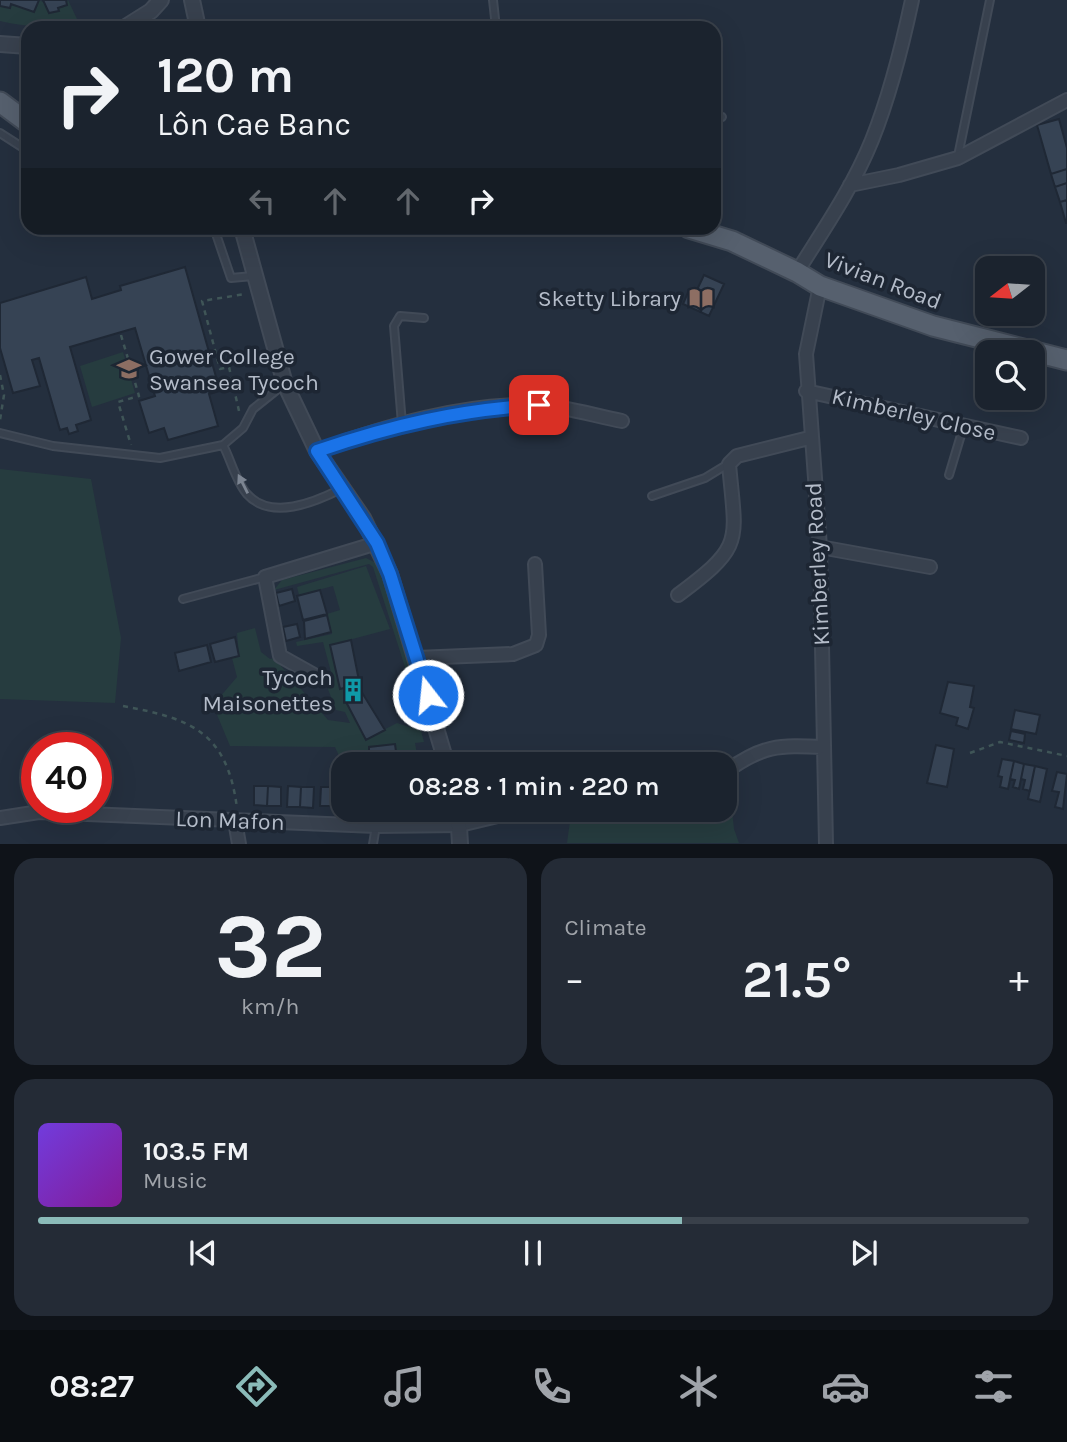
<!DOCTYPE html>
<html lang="en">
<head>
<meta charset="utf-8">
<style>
  :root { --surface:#1b232e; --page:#242b36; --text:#f1f3f6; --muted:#a0a4aa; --line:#39404a; --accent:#8bbbb9 }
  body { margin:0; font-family:Karla,sans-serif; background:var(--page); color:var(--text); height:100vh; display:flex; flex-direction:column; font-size:26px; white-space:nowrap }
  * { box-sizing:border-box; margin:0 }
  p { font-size:23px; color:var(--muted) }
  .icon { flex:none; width:38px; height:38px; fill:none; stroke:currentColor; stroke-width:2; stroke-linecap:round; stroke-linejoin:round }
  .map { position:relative; height:844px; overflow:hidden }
  .side { display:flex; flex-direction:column; gap:14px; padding:14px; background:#0f1319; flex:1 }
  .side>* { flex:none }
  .hud { position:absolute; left:21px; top:21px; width:700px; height:214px; border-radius:21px; box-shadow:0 7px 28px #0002,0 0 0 2px var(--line); background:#1b232e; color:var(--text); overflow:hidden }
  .needle { width:46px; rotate:253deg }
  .tools { position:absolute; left:975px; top:256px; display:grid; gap:14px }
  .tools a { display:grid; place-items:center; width:70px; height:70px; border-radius:14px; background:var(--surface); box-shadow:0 7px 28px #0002,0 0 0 2px var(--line); font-size:35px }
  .speed { position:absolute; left:21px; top:732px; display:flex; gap:14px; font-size:35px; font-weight:700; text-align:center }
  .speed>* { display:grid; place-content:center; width:91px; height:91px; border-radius:50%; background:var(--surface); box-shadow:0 7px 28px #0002,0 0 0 2px var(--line); line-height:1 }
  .speed .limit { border:10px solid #d22; background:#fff; color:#111 }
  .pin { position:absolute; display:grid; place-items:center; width:60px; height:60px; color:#fff; margin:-30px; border-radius:14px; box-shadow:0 4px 10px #0006 }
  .me { position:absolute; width:77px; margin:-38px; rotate:344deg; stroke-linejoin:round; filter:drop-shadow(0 0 5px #0008) }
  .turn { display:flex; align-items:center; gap:24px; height:147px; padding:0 21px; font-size:32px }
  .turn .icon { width:91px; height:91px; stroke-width:2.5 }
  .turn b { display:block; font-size:49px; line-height:60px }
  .lanes { display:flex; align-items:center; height:66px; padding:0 21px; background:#0003; justify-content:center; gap:35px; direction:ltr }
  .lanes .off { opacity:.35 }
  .big { font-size:52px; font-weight:600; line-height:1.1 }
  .side .tile { flex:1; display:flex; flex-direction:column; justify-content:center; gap:10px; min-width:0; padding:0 24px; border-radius:21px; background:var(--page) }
  .side .dial { align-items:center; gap:0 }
  .dial b { font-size:91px; line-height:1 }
  .song { display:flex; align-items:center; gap:21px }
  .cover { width:84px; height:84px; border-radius:10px; background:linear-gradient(135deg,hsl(260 70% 55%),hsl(290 70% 35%)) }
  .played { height:7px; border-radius:4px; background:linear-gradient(90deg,var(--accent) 65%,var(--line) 65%) }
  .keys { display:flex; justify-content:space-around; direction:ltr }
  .heat { display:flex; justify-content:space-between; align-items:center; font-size:38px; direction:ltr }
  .side .tiles { flex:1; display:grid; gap:14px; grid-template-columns:1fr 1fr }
  .tile:last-child { grid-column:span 2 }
  .trip { position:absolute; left:331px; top:752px; width:406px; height:70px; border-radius:21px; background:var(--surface); box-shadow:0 7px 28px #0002,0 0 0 2px var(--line); font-weight:600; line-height:70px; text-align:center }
  .tabs { display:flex; height:112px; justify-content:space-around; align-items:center; background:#0b0e12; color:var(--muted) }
  .tabs .icon { width:49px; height:49px }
  .tabs .current { color:var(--accent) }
  .tabs b { font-size:32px; color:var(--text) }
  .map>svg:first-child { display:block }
  .green { fill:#263c3f }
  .building { fill:#364354; stroke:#1f2835; stroke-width:2 }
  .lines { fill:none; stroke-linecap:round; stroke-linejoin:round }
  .service-casing { stroke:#414a57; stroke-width:10 }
  .minor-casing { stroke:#414a57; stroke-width:16 }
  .tertiary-casing { stroke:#414a57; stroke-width:18 }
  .primary-casing { stroke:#414a57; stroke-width:23 }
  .path { stroke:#3f5557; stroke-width:2.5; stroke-dasharray:5 5; stroke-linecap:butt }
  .service { stroke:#38414e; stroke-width:6 }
  .minor { stroke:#38414e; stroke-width:12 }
  .tertiary { stroke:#38414e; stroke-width:14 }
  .primary { stroke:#56606e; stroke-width:19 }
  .oneway { fill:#7c8592 }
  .route-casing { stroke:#114b97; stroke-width:18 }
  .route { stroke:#1a73e8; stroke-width:12 }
  .labels { text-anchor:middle; stroke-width:7; stroke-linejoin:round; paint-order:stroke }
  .street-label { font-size:23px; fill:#b4bcc9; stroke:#1d2633 }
  .poi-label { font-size:23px; fill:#b4bcc9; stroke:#1d2633; text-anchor:end }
</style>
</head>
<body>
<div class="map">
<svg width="1067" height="844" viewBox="0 0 1067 844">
  <rect width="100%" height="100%" fill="#242f3e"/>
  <path class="green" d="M39,0L47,4L50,13L58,11V8L64,7L68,0L77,19C51,30 27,27 0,21V6L10,8L11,4L33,12Z
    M123,352L135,393L92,407L80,366Z
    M0,469L91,479L121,638L115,703L0,699Z
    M366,558L378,564L424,715L421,717L373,567L369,564L274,590L282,580Z
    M366,566L390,629L330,645L340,688H344L348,698L345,700L366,739L397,723L421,731L424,742L415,743L419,765H397L395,744L369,747V751L363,752L364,761H370L371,765H343L335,747L230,746L213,705L237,677L232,658L239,655L237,633L255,628L261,652L270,659L274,658L328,720L350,723L345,712L336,710L326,684L331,672L323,642L297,646L296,642L332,634L327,614L340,610L333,586L299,595L297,587Z
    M729,784L734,829L739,843H567L571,814L603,810H724L725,785Z"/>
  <path class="building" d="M0,0H39L34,12L11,4L10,8L0,6Z
    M43,0H66L67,5L58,8L59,11L49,13Z
    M1059,119L1067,148V169L1051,174L1037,125Z
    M1067,169V183L1055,187L1051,174Z
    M1067,183V200L1060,202L1055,187Z
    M1067,200V223H1066L1060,202Z
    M185,267L220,391L209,394L218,426L168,440L164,428L149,433L139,401L155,396L135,328L70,347L91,420L76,425L78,431L69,434L67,428L60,430L39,358L32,360L40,386L13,393L0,348V303L86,277L92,299L121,290L120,286Z
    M704,275L724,284L709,316L683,304L689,290L696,292Z
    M292,589L295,601L279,606L276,593Z
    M320,590L327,614L303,620L297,596Z
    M327,615L331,632L305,639L304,621Z
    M297,624L300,637L286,641L283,627Z
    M235,637L239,656L215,662L210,644Z
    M351,640L361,691L385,730L366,740L345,700L348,698L344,688L340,689L330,645Z
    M207,645L211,662L179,671L175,653Z
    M948,682L974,686L970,707L974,708L968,729L956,725L958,718L940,713Z
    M1015,710L1040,715L1036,734L1011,729Z
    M1011,731L1025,734L1024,743L1009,740Z
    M395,744L397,759L364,762L363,752L369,751V747Z
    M936,745L954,749L947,787L927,783Z
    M397,759V765H371L370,761Z
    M1002,759L1014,761L1008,789L1000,787L1002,777L998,776Z
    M1014,761L1024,764L1019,789L1013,787L1015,780L1010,779Z
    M1024,764L1035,766L1030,791L1023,789L1025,780L1021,779Z
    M1035,766L1047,769L1040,802L1028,799Z
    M1057,772L1067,774L1063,809L1055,807L1059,792L1052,791Z
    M337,776H343V807L333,806Z
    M254,786H268L267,806L254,805Z
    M268,786L281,787V806H267Z
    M288,786L301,787L300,807H287Z
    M301,787H314L313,808L300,807Z
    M321,787H334L333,806H320Z"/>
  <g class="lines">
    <g class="service-casing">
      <path id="service" d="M493,0L496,28
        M714,116L722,117
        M0,133L28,151
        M958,156L990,0
        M214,228L231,278L253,276
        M402,424L394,326L400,316L424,318
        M0,433L53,446L160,458L223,445L243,428L253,409L283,385
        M223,445C231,460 236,482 247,494C271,521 315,502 341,489
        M949,475L964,425
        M652,496L705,478L728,464
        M183,599L265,577
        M373,844L376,826"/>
    </g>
    <g class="minor-casing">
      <path id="minor" d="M850,185L899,175L958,158L1067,100
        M797,272C824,229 853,187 872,140C890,95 902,47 912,0
        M820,286L806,354L820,547L826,844
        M806,391L1021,438
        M317,451C387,426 463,403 537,405C565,406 595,416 622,421
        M820,547L930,567
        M678,595C745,545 736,543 729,464L737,456L809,438
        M417,658L513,654L536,645L539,635L535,564
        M314,675L280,656L265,577L377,543
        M724,773C762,745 778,745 824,747
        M0,818L39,812L376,826L460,825L523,810
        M235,821L239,844"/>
    </g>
    <g class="tertiary-casing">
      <path id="tertiary" d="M192,0L198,28
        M124,28L151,11L161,0
        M0,44L28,46
        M242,228L285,384L317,451L363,518L390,574L447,765
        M458,810L460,844"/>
    </g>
    <g class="primary-casing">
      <path id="primary" d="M0,102L28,123
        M689,228L732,241L797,272L820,286L933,326L1067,360"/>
    </g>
    <path class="path" d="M121,335L139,396L118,402L131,445
      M0,375L4,395L0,420
      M239,411L229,367L220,369L202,301L245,294
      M123,706C192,719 227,732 237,808
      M970,753L1000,742L1067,756"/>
    <use href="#service" class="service"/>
    <use href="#minor" class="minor"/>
    <use href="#tertiary" class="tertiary"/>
    <use href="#primary" class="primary"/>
  </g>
  <defs><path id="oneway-solid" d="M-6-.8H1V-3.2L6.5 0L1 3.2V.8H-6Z" transform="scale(1.75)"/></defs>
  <use class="oneway" href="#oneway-solid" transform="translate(243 484) rotate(-117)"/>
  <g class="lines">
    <g class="route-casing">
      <path id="route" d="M428,695L390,574L377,543L317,451C393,425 459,410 539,405"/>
    </g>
    <use href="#route" class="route"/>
  </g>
  <defs>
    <g id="library-bare" transform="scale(1.89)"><path d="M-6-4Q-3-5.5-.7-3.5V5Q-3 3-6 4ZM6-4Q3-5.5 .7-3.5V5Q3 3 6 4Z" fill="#8d6e63" stroke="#1d2633" stroke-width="2.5" paint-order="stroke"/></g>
    <g id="university-bare" transform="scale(1.89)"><path d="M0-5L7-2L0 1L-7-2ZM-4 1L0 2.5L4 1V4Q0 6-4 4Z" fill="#8d6e63" stroke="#1d2633" stroke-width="2.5" paint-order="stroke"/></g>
    <g id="building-bare" transform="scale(1.89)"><path d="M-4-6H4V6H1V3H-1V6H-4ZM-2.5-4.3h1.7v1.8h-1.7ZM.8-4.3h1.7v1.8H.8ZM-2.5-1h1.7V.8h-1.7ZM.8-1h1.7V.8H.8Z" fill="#0f9aa8" stroke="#1d2633" stroke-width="2.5" paint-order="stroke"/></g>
  </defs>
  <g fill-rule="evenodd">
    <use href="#library-bare" x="701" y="298"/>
    <use href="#university-bare" x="129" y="369"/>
    <use href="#building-bare" x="353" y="690"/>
  </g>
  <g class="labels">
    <g class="street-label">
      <text transform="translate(883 280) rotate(21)" y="8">Vivian Road</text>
      <text transform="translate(914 414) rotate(13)" y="8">Kimberley Close</text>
      <text transform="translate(817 564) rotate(-93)" y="8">Kimberley Road</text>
      <text transform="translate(230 820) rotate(2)" y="8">Lon Mafon</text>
    </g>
    <g class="poi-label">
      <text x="681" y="306">Sketty Library</text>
      <text x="149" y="364" text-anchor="start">Gower College<tspan x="149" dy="26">Swansea Tycoch</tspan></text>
      <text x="333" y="685">Tycoch<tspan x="333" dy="26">Maisonettes</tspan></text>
    </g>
  </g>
</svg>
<div class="tools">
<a><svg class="needle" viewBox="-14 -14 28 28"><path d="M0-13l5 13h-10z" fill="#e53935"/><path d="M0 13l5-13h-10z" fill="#a0a4aa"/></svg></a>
<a><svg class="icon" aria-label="search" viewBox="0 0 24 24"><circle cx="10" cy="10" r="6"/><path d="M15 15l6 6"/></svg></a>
</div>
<div class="speed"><div class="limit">40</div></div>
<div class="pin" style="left:539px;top:405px;background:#d93025"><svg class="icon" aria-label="arrive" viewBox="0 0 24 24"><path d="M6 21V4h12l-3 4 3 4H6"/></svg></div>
<svg class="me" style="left:428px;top:695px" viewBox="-20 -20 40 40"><circle r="17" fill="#1a73e8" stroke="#fff" stroke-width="3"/><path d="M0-11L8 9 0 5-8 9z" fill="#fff"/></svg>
<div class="trip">08:28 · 1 min · 220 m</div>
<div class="hud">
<div class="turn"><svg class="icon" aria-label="right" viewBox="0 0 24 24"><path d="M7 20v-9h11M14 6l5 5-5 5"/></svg><div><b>120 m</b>Lôn Cae Banc</div></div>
<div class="lanes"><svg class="icon off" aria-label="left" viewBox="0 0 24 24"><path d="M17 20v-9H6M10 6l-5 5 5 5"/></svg><svg class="icon off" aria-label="ahead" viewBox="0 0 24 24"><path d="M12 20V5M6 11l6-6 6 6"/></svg><svg class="icon off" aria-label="ahead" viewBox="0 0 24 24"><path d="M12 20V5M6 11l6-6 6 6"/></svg><svg class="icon" aria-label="right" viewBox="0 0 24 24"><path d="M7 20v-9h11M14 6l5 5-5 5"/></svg></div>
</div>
</div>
<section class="side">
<div class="tiles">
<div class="tile dial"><b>32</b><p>km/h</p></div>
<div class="tile"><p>Climate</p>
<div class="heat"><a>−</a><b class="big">21.5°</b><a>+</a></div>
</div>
<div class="tile">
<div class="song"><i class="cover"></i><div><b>103.5 FM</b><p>Music</p></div></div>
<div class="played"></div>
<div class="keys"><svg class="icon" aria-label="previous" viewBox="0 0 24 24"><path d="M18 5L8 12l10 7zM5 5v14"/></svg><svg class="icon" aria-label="pause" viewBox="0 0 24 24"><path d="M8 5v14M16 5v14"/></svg><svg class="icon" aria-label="next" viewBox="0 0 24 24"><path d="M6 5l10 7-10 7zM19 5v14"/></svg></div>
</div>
</div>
</section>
<nav class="tabs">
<b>08:27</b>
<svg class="icon current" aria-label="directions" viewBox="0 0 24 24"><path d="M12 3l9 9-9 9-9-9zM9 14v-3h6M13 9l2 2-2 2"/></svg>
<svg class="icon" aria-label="music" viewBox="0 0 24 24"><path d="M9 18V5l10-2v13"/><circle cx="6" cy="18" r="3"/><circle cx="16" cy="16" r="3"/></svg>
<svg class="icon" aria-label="phone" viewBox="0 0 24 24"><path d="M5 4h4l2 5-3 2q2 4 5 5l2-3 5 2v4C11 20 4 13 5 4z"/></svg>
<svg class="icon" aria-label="climate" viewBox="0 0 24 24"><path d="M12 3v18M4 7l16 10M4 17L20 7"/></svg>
<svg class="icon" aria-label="car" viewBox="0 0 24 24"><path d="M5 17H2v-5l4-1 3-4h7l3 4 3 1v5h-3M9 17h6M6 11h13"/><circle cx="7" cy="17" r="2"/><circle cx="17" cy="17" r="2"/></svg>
<svg class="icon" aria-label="filters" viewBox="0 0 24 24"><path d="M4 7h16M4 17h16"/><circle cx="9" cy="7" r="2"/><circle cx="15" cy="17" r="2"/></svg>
</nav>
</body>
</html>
